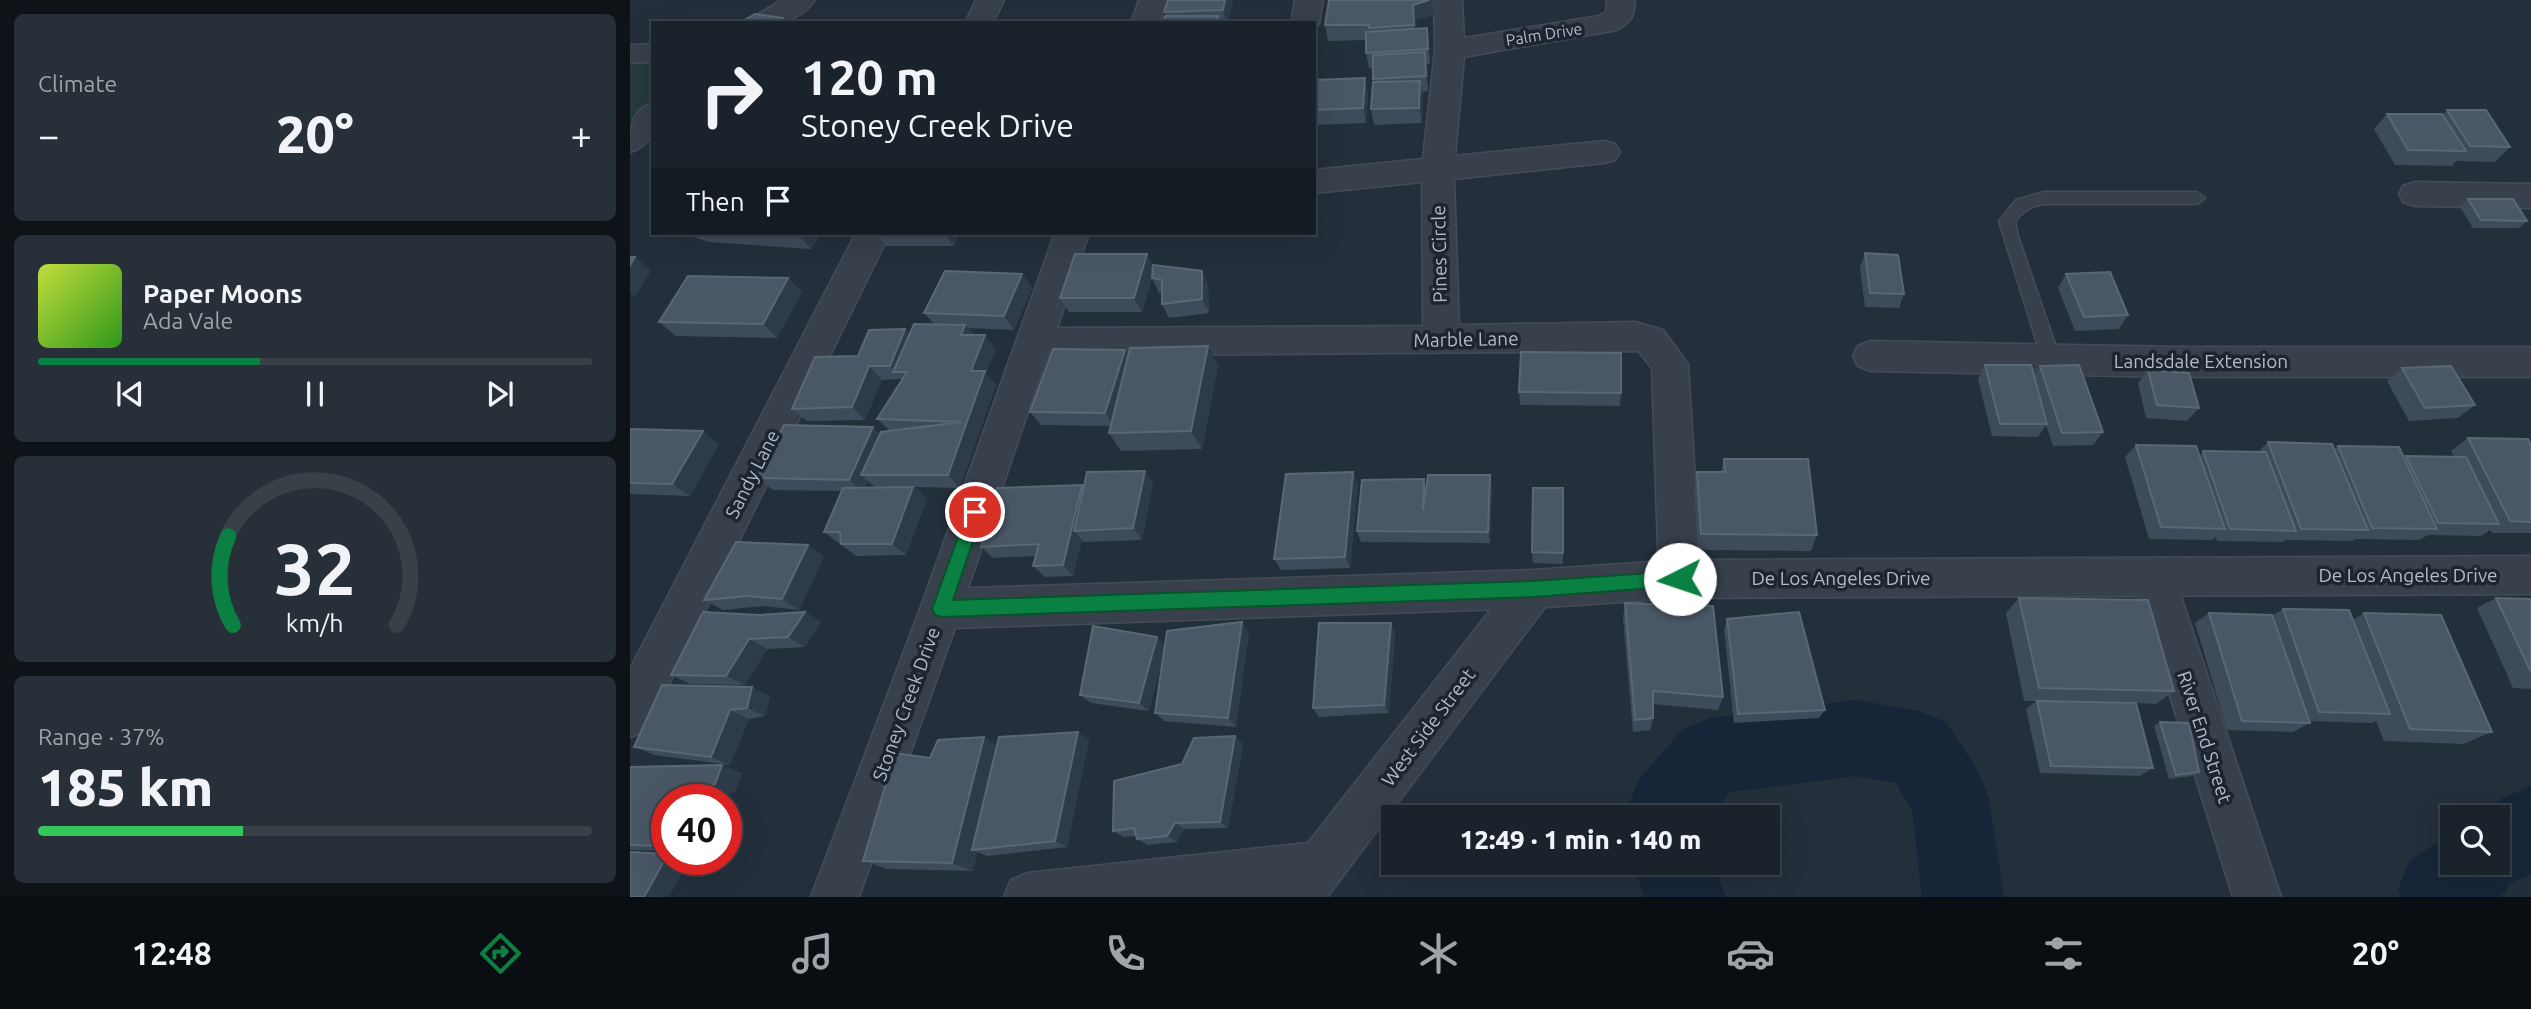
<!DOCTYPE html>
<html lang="en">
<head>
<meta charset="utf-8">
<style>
  :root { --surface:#1a232c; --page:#272f38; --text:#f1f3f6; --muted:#9fa4a9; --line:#384048; --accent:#0b8043 }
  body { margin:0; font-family:Ubuntu,sans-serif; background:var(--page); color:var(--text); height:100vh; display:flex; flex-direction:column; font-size:26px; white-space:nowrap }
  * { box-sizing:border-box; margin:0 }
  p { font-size:23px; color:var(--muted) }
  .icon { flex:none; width:38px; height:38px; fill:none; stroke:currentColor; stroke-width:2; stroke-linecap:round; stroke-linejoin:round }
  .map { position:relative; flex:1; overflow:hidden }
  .drawer { display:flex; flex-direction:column; gap:14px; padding:14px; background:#0e1318; width:630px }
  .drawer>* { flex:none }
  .top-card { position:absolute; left:21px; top:21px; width:665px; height:214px; border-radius:0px; box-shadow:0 7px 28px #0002,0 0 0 2px var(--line); background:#1a232c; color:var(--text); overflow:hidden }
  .buttons { position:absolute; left:1810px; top:805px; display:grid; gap:14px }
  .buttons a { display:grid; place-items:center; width:70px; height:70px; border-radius:0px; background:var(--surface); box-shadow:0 7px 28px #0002,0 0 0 2px var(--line); font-size:35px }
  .speed { position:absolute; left:21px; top:784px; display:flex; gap:14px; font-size:35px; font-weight:700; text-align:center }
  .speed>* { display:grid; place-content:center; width:91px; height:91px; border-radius:50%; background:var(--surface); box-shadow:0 7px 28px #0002,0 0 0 2px var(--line); line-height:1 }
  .speed .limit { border:10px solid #d22; background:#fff; color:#111 }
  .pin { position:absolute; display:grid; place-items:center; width:60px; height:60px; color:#fff; margin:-30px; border:4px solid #fff; border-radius:50%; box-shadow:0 2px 7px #0007 }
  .me { position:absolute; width:77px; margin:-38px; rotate:266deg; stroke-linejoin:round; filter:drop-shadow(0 0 5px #0008) }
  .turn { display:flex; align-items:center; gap:24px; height:147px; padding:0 35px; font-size:32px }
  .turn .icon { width:91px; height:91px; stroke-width:2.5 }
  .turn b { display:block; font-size:49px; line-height:60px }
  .then { display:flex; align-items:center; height:66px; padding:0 35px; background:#0003; gap:14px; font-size:26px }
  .big { font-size:52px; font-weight:800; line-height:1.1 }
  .drawer .card { flex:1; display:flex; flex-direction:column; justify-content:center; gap:10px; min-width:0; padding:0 24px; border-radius:10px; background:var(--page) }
  .drawer .dial { align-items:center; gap:0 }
  .dial svg { height:182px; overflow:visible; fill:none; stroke:var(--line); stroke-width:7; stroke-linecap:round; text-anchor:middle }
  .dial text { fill:var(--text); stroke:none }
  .song { display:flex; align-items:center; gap:21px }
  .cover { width:84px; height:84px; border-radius:10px; background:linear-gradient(135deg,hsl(70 70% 55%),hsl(110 70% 35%)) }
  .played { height:7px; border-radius:4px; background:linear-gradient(90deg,var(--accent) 40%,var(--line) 40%) }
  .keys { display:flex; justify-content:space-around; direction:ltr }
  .heat { display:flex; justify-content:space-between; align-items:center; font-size:38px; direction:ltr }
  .charge { height:10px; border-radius:5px; background:linear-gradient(90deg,#34c759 37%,var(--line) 0) }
  .trip { position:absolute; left:751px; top:805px; width:399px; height:70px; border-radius:0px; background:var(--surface); box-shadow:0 7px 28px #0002,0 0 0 2px var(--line); font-weight:800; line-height:70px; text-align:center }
  .dock { display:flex; height:112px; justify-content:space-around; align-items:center; background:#0a0e12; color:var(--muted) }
  .dock .icon { width:49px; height:49px }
  .dock .active { color:var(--accent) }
  .dock b { font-size:32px; color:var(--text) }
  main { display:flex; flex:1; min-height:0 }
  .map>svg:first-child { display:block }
  .green { fill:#253b3c }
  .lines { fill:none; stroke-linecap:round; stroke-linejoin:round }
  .river { fill:#162638; fill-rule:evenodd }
  .service-casing { stroke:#434c57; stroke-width:3 }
  .minor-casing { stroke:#434c57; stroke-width:3 }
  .tertiary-casing { stroke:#434c57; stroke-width:3 }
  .service { fill:#37404b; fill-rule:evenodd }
  .minor { fill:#37404b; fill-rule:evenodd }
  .tertiary { fill:#37404b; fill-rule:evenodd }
  .wall { fill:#3e4b5a; fill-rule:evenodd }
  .shaded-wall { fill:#2e3b49 }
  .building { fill:#4a5766; stroke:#5a6775; stroke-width:2 }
  .route { fill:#0b8043; stroke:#07532c; stroke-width:2 }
  .labels { text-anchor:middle; stroke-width:7; stroke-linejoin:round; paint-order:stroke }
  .far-street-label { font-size:16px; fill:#b2bbc7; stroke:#1c2530 }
  .street-label { font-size:19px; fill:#b2bbc7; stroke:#1c2530 }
</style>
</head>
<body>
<main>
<section class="drawer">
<div class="card"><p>Climate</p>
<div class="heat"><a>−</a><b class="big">20°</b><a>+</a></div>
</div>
<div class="card">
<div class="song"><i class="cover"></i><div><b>Paper Moons</b><p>Ada Vale</p></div></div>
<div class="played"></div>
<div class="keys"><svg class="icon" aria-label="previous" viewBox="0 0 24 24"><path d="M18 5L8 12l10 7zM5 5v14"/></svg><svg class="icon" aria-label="pause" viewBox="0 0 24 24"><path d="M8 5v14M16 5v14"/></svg><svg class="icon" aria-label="next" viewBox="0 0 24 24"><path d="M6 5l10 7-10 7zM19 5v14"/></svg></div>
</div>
<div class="card dial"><svg viewBox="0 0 100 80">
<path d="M14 69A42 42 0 1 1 86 69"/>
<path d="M14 69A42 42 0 0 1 12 30" stroke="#0b8043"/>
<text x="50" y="56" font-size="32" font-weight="700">32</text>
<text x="50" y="72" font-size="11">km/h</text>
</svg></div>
<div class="card"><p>Range · 37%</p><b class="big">185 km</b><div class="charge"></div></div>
</section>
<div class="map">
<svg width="1901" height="897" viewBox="0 0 1901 897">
  <rect width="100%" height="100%" fill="#232f3b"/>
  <path class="green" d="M23,61V95L0,122V62Z"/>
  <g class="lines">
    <path class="river" d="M1226,700L1289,711L1316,722L1348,771L1359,799L1374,897H1292L1282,810L1266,783L1226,776L1100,792L1079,817H999L998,807L1009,779L1053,729L1080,718Z
      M1901,786V874L1879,884L1876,892L1868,897H1771L1768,889L1780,860L1822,833V863H1867V817H1844L1873,798Z
      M1003,863H1083L1096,897H1014Z"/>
    <g class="service-casing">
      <path id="service" d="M1414,192H1567L1575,198L1567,204H1414C1401,206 1393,211 1385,221L1388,236L1430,359L1427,364L1421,366L1415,364L1412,359L1369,221L1386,200Z"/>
    </g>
    <g class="minor-casing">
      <path id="minor" d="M151,0H185C170,23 145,23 120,23L124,17Z
        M346,0H374L363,23H335Z
        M509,0H537L529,23H501Z
        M665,0H693L689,23L685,29L684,23H661Z
        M804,0H832L834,38L969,16L976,12L977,0H1005C1004,17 1002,21 987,30L834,57L825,156L974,141L985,144L990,152L985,160L974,163L824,179L829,325L1005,322L1033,330L1058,364L1071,579L1065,592L1050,598L1035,592L1029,579L1022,368L1008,351L417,356L326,623L311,629L296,623L290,609L425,233H459L427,328L793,326L792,182L684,193V170L793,159L805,50Z
        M23,44V62L0,63V45Z
        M23,103C23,125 25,145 0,152C0,130 0,110 23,103Z
        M1785,182L1901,184V208L1785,206L1773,202L1769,194L1773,186Z
        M226,233H260L16,731L0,737V669Z
        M1241,341L1549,347H1901V377H1549L1241,371L1228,366L1223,356L1228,346Z
        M1524,559L1539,565L1545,578L1651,897H1603L1503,578L1509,565Z
        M903,570L918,575L924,589L918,603L697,897H374L381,880L398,873L678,843L888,575Z"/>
    </g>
    <g class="tertiary-casing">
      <path id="tertiary" d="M1901,556V594L1050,598L903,608L325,628L229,897H181L290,609L296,595L311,589L903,570L1050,560Z"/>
    </g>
    <use href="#service" class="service"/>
    <use href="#minor" class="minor"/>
    <use href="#tertiary" class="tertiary"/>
  </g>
  <path class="wall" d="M538,0H603L598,23H532L536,16L534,12Z
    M699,0H803L804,15L786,20V28H797L799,43L800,64H797L798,91L792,92V123L744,125L741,109L743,82V68H739L736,53V40L698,41L695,25Z
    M684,80L738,94L736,123L684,125Z
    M1817,110L1880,147L1865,162L1826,161L1822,166L1765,165L1744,129L1757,114L1813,115Z
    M1838,199L1897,221L1889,228H1843L1830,207Z
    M57,233H191L181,249L79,242L60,236Z
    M245,233H330L324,246H256Z
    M1235,253L1274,294L1269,308L1235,307L1230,268Z
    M523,265L578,285L579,313L539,318L532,304V293H529L522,278L512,312H439L430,298Z
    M392,274L402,288L384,330L338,328L344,335L366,349L356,373L366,385L330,488L284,487L297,499L276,555L226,556L194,532L212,491L143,490L127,478L260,431L247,419L272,380L270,379L252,380L235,420L177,421L162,409L228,356L275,329L280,334L304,324L294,313ZM238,481L245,487L235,488Z
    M1436,274L1498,315L1489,329L1445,331L1428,288Z
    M158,278L172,292L147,338L46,336L29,322Z
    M498,355L588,365L572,449L491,451L479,433L480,426L411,425L400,412Z
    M1355,365L1404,376L1410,366L1473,432L1463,445L1423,446L1416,425L1408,437L1362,436L1348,379Z
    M1772,368L1845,405L1828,418L1779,421L1757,381Z
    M1518,370L1569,408L1557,421L1516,418L1508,383Z
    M889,392L991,393L990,406L890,405Z
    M0,429L89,444L60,496L0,494Z
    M1838,438L1901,445V533H1862L1860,530L1851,536L1798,535L1789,540L1726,539L1722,541L1657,540V539L1652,542L1587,541L1586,537L1582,540L1519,539L1495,457L1506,445L1570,455L1573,451L1628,452L1638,442L1704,449L1708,446L1774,458L1776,456H1824L1821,451Z
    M1094,459L1187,535L1181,551L1068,550L1064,489L1067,472H1091Z
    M860,475L862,487L860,543L731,542L727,531L794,479L796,487Z
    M523,483L512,540L454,542L452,540L443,576L415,577L403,566L406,556L363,558L351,547L452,485L454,487Z
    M728,484L720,568L651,570L644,559Z
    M933,488V564L903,563L902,552Z
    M194,556L169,610L134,606L93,610L74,600Z
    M1389,598L1544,691L1526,704L1506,703L1523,768L1510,776L1410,773L1396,709L1406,701H1394L1376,613Z
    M1866,598L1901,599V689L1883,688L1847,608Z
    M995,603L1093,697L1088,710L1023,704V718L1020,730L1003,732L993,618Z
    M1653,609L1723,620L1734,613L1862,732L1833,744L1754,741L1746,721L1742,723L1679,721L1680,723L1663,732L1597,730L1565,623L1579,613L1642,616Z
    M175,612L191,622L175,647L137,649L115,685L60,684L41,675L129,615Z
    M1097,619L1195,710L1189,718L1104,723L1094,629Z
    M619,632L606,727L534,721L525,713L533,657L519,711L461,703L450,695L535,646Z
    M765,633L759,713L689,717L683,708Z
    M140,696L135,716L119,719L100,765L25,755L4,747Z
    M1530,722L1569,772L1562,776L1539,779L1524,726Z
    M459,740L437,847L357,856L347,852L343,871L257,869L233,861L300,758L367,745Z
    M613,744L598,828L554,829L547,842L518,845L507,839L506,836L494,837L483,831L552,764Z
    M0,767L112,773L105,791L92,796L37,800V851L0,850Z"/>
  <path class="shaded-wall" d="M595,0H603L598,23H597L593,10Z
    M799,0H803L804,15L786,20V41L784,25L783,5Z
    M797,28L799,43L800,64L798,49Z
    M795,52L797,68L798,91L796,76Z
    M735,78L738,94L736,123L733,108Z
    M790,81L793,96L792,123L789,108Z
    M166,233H191L181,249Z
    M314,233H330L324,246Z
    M517,254L525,268L512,312L504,298Z
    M5,257L21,271L5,297L0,293V265Z
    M572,271L578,285L579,313L572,299Z
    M392,274L402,288L384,330L374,316Z
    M158,278L172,292L147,338L133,324Z
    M335,325L346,338L331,335Z
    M275,329L287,343L266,372L260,366Z
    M355,335L366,349L356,373L366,385L330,488L318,475L341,371Z
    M578,346L588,365L572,449L561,431Z
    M495,350L503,363L484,426L475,413Z
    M239,366L252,380L235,420L222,407Z
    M243,427L256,440L231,475L238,481L233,492L219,480Z
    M73,431L89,444L60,496L42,484Z
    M515,471L523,483L512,540L503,528Z
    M723,472L728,484L720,568L715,557Z
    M860,475L862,487L860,543L858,532Z
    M452,485L461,497L444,531L452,540L443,576L433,565Z
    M283,487L297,499L276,555L262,544Z
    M178,545L194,556L169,610L152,599Z
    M175,612L191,622L175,647L158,637Z
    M612,622L619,632L606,727L598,718Z
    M761,623L765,633L759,713L754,705Z
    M527,637L536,647L519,711L509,703Z
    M119,639L137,649L115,685L96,676Z
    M122,687L140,696L135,716L117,708Z
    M100,710L119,719L100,765L81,757Z
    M448,732L459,740L437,847L425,841Z
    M605,736L613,744L598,828L590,822Z
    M354,737L373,749L342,850L347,852L343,871L322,863Z
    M92,765L112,773L105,791L92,796L90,800H65L72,789Z
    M545,823L554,829L547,842L537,836Z
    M37,856V859H60L39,897H14Z"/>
  <path class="building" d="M538,0H595L593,10L534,12Z
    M699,0H799L783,5L784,25L739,28V25H695Z
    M125,14L153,18L149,23H109Z
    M535,16H588L586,23H532Z
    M797,28L798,49L736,53V32Z
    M795,52L796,76L743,79V55Z
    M735,78L733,108L684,110V80Z
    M790,81L789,108L741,109L743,82Z
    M1817,110H1856L1880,147L1840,146Z
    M1757,114H1812L1836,151L1778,150Z
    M1838,199H1883L1897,221L1851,220Z
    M1235,253L1268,255L1274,294L1240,293Z
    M445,254H517L504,298H430Z
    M0,257H5L0,265Z
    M523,265L572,271V299L532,304V280L522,278Z
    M315,271L392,274L374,316L294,313Z
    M1480,272L1498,315L1454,317L1436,274Z
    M58,276L158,278L133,324L29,322Z
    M284,324L335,325L331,335H355L341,371H355L318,475H231L251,432L332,422L247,419L277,372H263Z
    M275,329L260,366H239L222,407L162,409L185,357L228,356L239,330Z
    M578,346L561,431L479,433L500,348Z
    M423,349L495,350L475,413L400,412Z
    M891,352L991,353V393L889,392Z
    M1355,365H1401L1417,424H1370Z
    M1449,365L1473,432L1432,433L1410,366Z
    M1821,366L1845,405L1795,408L1772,368Z
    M1518,370L1559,373L1569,408L1527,405Z
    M154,425L243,427L219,480L127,478Z
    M0,429L73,431L42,484L0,483Z
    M1838,438L1898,439L1901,445V522L1880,521Z
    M1638,442L1702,444L1738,530L1671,529Z
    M1506,445L1566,446L1595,529L1531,527Z
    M1708,446L1769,447L1807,529L1742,528Z
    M1573,451L1636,452L1666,531L1600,529Z
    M1776,456L1836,457L1869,524L1808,523Z
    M1094,459H1178L1187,535L1071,534L1067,472H1095Z
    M515,471L503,528L444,531L457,472Z
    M723,472L715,557L644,559L656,474Z
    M798,475H860L858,532L727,531L732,480L794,479L793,510Z
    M452,485L433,565L403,566L409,544L351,547L367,488Z
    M283,487L262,544H211L210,532H194L213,488Z
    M903,488H933V553L902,552Z
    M106,542L178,545L152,599L117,596L74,600Z
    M1389,598L1518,600L1544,691L1409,688Z
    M1866,598L1901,599V672Z
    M995,603L1083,606L1093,697L1023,691V718L1005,720Z
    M1653,609L1719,610L1760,714L1689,712Z
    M73,612L129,615L175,612L158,637L119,639L96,676L41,675Z
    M1169,612L1195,710L1108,714L1097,619Z
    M1579,613L1642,615L1680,723L1612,721Z
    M1734,613L1811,615L1862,732L1780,729Z
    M612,622L598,718L525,713L537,631Z
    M689,623H761L754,705L683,708Z
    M463,626L527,637L509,703L450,695Z
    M32,685L122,687L117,708L100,710L81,757L4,747Z
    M1407,701L1506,703L1523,768L1421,766Z
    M1530,722L1559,723L1569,772L1546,775Z
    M448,732L425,841L342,850L369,737Z
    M605,736L590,822L545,823L537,836L507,839L504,828L483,831L484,781L552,764L564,738Z
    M354,737L322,863L233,861L265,753L300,758L308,740Z
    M92,765L85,784L72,789L65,800H37V846L0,845V767Z
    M0,852L37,854V856L14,897H0Z"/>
  <path class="route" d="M345,504L351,506L353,512L323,600L903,581L1050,571L1056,573L1059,579L1056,584L1050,586L903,597L311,617L305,615L302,609L337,512L339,506Z"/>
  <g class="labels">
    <g class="far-street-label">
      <text transform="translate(914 34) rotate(-9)" y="6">Palm Drive</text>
    </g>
    <g class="street-label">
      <text transform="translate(809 254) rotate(-91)" y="7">Pines Circle</text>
      <text transform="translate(836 339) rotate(-1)" y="7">Marble Lane</text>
      <text x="1571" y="368">Landsdale Extension</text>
      <text transform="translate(122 474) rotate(-63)" y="7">Sandy Lane</text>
      <text x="1778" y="582">De Los Angeles Drive</text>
      <text x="1211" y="585">De Los Angeles Drive</text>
      <text transform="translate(276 704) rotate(-70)" y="7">Stoney Creek Drive</text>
      <text transform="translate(798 727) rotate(-53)" y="7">West Side Street</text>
      <text transform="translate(1575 737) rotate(72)" y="7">River End Street</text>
    </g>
  </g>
</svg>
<div class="buttons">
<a><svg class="icon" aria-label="search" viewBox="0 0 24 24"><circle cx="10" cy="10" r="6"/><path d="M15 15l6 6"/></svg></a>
</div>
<div class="speed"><div class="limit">40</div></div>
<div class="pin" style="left:345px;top:512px;background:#d93025"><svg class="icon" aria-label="arrive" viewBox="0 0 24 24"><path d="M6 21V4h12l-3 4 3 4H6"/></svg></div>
<svg class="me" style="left:1050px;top:579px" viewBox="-20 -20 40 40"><circle r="19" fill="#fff"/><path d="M0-13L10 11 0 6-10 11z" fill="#0b8043"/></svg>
<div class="trip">12:49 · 1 min · 140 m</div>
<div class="top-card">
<div class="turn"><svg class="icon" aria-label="right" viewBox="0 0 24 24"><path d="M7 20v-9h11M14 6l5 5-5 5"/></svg><div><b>120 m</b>Stoney Creek Drive</div></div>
<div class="then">Then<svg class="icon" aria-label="arrive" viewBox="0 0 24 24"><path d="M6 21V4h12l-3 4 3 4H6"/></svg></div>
</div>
</div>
</main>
<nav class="dock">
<b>12:48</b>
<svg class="icon active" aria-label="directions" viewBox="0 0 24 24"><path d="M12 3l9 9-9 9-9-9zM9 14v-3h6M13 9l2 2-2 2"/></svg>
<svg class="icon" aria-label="music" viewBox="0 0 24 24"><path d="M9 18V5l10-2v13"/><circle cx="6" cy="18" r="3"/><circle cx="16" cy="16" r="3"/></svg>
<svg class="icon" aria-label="phone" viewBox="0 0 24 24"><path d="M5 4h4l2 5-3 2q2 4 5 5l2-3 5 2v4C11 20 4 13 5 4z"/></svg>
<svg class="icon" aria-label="climate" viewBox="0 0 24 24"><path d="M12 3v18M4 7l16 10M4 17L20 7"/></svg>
<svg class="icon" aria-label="car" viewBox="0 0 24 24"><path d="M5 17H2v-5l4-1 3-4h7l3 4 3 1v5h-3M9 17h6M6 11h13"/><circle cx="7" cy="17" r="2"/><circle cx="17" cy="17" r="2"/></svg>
<svg class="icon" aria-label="filters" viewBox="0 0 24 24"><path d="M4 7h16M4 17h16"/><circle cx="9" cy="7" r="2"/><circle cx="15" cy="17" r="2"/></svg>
<b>20°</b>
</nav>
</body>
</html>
